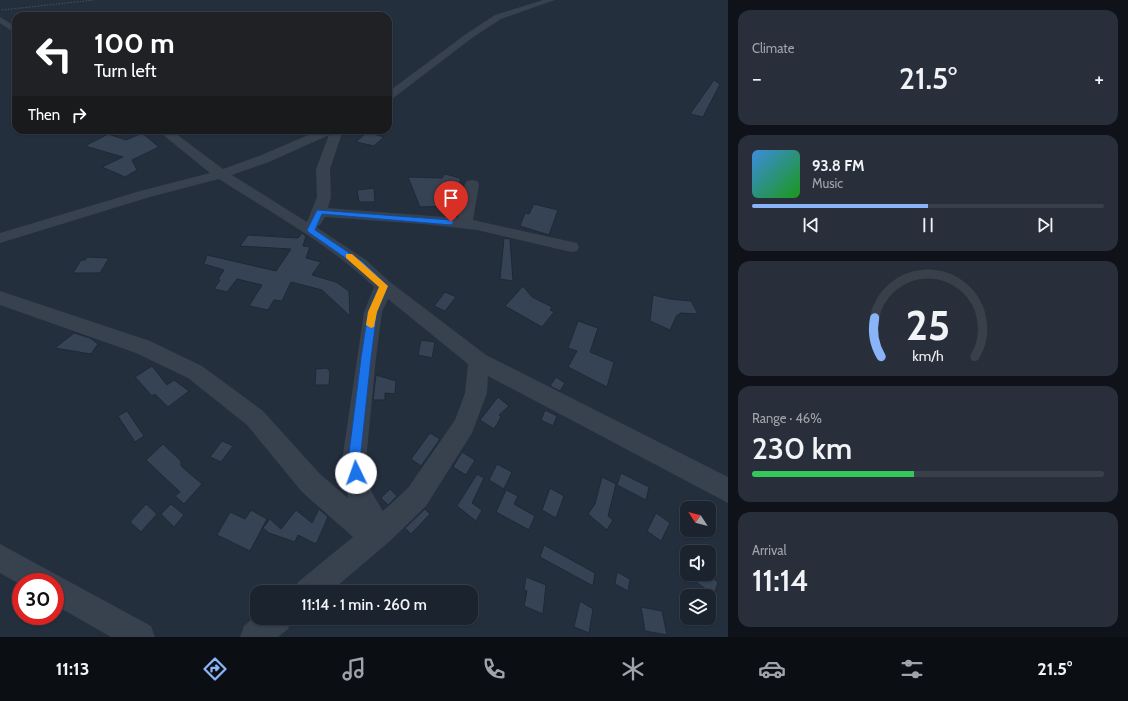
<!DOCTYPE html>
<html lang="en">
<head>
<meta charset="utf-8">
<style>
  :root { --surface:#1b232e; --page:#282f3a; --text:#f1f3f6; --muted:#a0a4aa; --line:#39404a; --accent:#8ab4f8 }
  body { margin:0; font-family:Cabin,sans-serif; background:var(--page); color:var(--text); height:100vh; display:flex; flex-direction:column; font-size:15px; white-space:nowrap }
  * { box-sizing:border-box; margin:0 }
  p { font-size:13px; color:var(--muted) }
  .icon { flex:none; width:22px; height:22px; fill:none; stroke:currentColor; stroke-width:2; stroke-linecap:round; stroke-linejoin:round }
  .map { position:relative; flex:1; overflow:hidden }
  .drawer { display:flex; flex-direction:column; gap:10px; padding:10px; background:#0f1319; width:400px }
  .drawer>* { flex:none }
  .banner { position:absolute; left:12px; top:12px; width:380px; height:122px; border-radius:12px; box-shadow:0 1px 3px #0004,0 0 0 1px var(--line); background:#202124; color:#fff; overflow:hidden }
  .needle { width:26px; rotate:306deg }
  .buttons { position:absolute; left:680px; top:501px; display:grid; gap:8px }
  .buttons a { display:grid; place-items:center; width:36px; height:36px; border-radius:8px; background:var(--surface); box-shadow:0 1px 3px #0004,0 0 0 1px var(--line); font-size:20px }
  .speed { position:absolute; left:12px; top:573px; display:flex; gap:8px; font-size:20px; font-weight:700; text-align:center }
  .speed>* { display:grid; place-content:center; width:52px; height:52px; border-radius:50%; background:var(--surface); box-shadow:0 1px 3px #0004,0 0 0 1px var(--line); line-height:1 }
  .speed .limit { border:6px solid #d22; background:#fff; color:#111 }
  .pin { position:absolute; display:grid; place-items:center; width:34px; height:34px; color:#fff; margin:-41px -17px; border-radius:50% 50% 50% 0; rotate:-45deg; box-shadow:0 0 4px #0007 }
  .pin .icon { rotate:45deg }
  .me { position:absolute; width:44px; margin:-22px; rotate:357deg; stroke-linejoin:round; filter:drop-shadow(0 0 3px #0008) }
  .turn { display:flex; align-items:center; gap:14px; height:84px; padding:0 16px; font-size:18px }
  .turn .icon { width:52px; height:52px; stroke-width:2.5 }
  .turn b { display:block; font-size:28px; line-height:34px }
  .then { display:flex; align-items:center; height:38px; padding:0 16px; background:#0003; gap:8px; font-size:15px }
  .big { font-size:30px; font-weight:600; line-height:1.1 }
  .drawer .widget { flex:1; display:flex; flex-direction:column; justify-content:center; gap:6px; min-width:0; padding:0 14px; border-radius:12px; background:var(--page) }
  .drawer .dial { align-items:center; gap:0 }
  .dial svg { height:104px; overflow:visible; fill:none; stroke:var(--line); stroke-width:7; stroke-linecap:round; text-anchor:middle }
  .dial text { fill:var(--text); stroke:none }
  .song { display:flex; align-items:center; gap:12px }
  .cover { width:48px; height:48px; border-radius:6px; background:linear-gradient(135deg,hsl(210 70% 55%),hsl(120 70% 35%)) }
  .played { height:4px; border-radius:2px; background:linear-gradient(90deg,var(--accent) 50%,var(--line) 50%) }
  .keys { display:flex; justify-content:space-around; direction:ltr }
  .heat { display:flex; justify-content:space-between; align-items:center; font-size:22px; direction:ltr }
  .charge { height:6px; border-radius:3px; background:linear-gradient(90deg,#34c759 46%,var(--line) 0) }
  .trip { position:absolute; left:250px; top:585px; width:228px; height:40px; border-radius:12px; background:var(--surface); box-shadow:0 1px 3px #0004,0 0 0 1px var(--line); font-weight:600; line-height:40px; text-align:center }
  .tabs { display:flex; height:64px; justify-content:space-around; align-items:center; background:#0b0e12; color:var(--muted) }
  .tabs .icon { width:28px; height:28px }
  .tabs .active { color:var(--accent) }
  .tabs b { font-size:18px; color:var(--text) }
  main { display:flex; flex:1; min-height:0 }
  .map>svg:first-child { display:block }
  .building { fill:#364354; stroke:#1f2835 }
  .lines { fill:none; stroke-linecap:round; stroke-linejoin:round }
  .path { stroke:#3f5557; stroke-width:1; stroke-dasharray:1.5 1.5; stroke-linecap:butt }
  .minor { fill:#38414e; fill-rule:evenodd }
  .route { fill:#1a73e8; stroke:#114b97 }
  .slow { fill:#f59e0b }
</style>
</head>
<body>
<main>
<div class="map">
<svg width="728" height="637" viewBox="0 0 728 637">
  <rect width="100%" height="100%" fill="#242f3e"/>
  <path class="building" d="M714,80L720,84L703,117L690,114Z
    M367,132L384,137L374,146L356,142Z
    M142,133L159,147L132,160L137,170L125,177L102,167L123,157L85,146L108,134L126,140Z
    M445,174L460,178L461,195L457,216L447,215L449,206L420,207L408,177L442,178Z
    M374,188L375,202H359L357,190Z
    M534,204L558,210L549,235L520,226L525,213L529,214Z
    M302,233L306,236L303,246L310,247L306,258L321,262L312,275L336,282L349,291L350,316L322,290L291,282L282,301L274,300L268,310L249,306L262,285L237,279L227,292L214,289L220,280L218,279L224,270L204,264L207,255L276,271L291,249L240,246L248,235L298,238Z
    M504,238L510,239L513,281L500,279Z
    M87,257L109,258L100,273H73L81,260H85Z
    M523,286L532,297L552,307L550,310L554,312L542,327L505,306Z
    M445,292L456,297L445,311L434,306Z
    M653,295L670,299L691,301L698,314L680,313L679,315H677L670,330L650,321Z
    M578,321L598,328L590,352L614,362L607,387L568,367L577,351L568,348Z
    M74,333L90,338L98,344L91,354L55,348Z
    M421,340L435,342L432,358L418,355Z
    M152,366L167,385L174,380L189,391L168,407L155,394L152,396L135,377Z
    M328,368V370H330L329,385H315L316,369Z
    M376,375L396,381L395,394L385,393V400H373Z
    M556,377L565,383L560,391L550,386Z
    M498,397L509,406L499,415L501,417L494,429L480,420Z
    M545,410L557,416L553,426L541,420Z
    M127,411L144,436L135,442L118,416Z
    M430,433L440,439L421,466L411,459Z
    M222,441L233,446L221,462L210,457Z
    M163,444L181,461V466L202,484L184,504L175,496L180,492L146,460Z
    M462,452L475,460L466,475L453,467Z
    M497,464L512,472L504,489L489,480Z
    M621,473L649,487L646,500L617,485Z
    M477,474L484,478L472,503L482,510L476,521L457,506Z
    M602,477L616,484L608,516L613,520L607,530L588,514L595,504Z
    M550,488L564,496L556,518L542,510Z
    M390,489L397,496L388,505L381,498Z
    M506,490L518,496L514,504L535,516L529,530L496,512Z
    M146,504L157,514L141,532L130,522Z
    M171,504L184,515L174,527L161,514Z
    M319,509L328,517L316,544L298,535L295,542L269,533L263,528L270,519L281,529L296,510L312,523Z
    M425,509L430,514L411,534L405,528Z
    M251,510L267,519L250,551L217,535L230,512L245,519Z
    M656,513L670,523L661,541L647,531Z
    M544,545L595,573L593,586L540,557Z
    M617,572L630,579L628,591L615,584Z
    M685,574H707L718,582L714,595Z
    M526,577L546,585L543,614L524,606L527,591L524,590Z
    M580,601L593,609L589,633L574,627Z
    M641,607L662,611L667,635L645,631Z"/>
  <g class="lines">
    <path class="path" d="M2,10L94,0"/>
    <path class="minor" d="M543,0H555L501,19L472,38L392,99L388,100V92L466,34L495,15Z
      M0,17L16,27V34L0,23Z
      M157,130H171L223,169L259,156L320,130H343L330,169L331,197L328,208L458,218L465,184L467,181L472,180L477,181L479,184L473,220L577,243L579,247L577,251L571,252L477,230L423,224L325,217L320,225L316,227L366,260L390,282L486,355L728,477V503L488,376L487,393L472,433L426,506L390,541L330,592H294L298,582L353,537L302,492L247,425L188,378L136,353L0,305V291L150,341L202,366L263,411L320,474L348,498L342,461L364,312L374,287C329,244 272,213 219,179L150,197L0,243V233L140,191L210,173ZM329,135L316,169L317,197L307,222L232,175L269,162ZM388,299L468,364L465,393L455,420L408,488L383,511L372,493L366,461L376,358L382,312Z
      M0,544L151,626L155,637H111L55,605V582H21V585L0,573Z
      M257,615V618H292L288,629L278,637H240L244,626Z"/>
  </g>
  <path class="route" d="M317,210L451,220L454,222L451,225L322,214L315,230L363,262L388,286L377,312L371,358L360,461L362,473L360,477L356,479L352,477L348,461L361,358L368,312L379,287L357,266L308,232L307,230Z"/>
  <path class="slow" d="M346,254H352L388,286L377,312L374,327L371,328L366,325L368,312L379,287L346,258Z"/>
</svg>
<div class="buttons">
<a><svg class="needle" viewBox="-14 -14 28 28"><path d="M0-13l5 13h-10z" fill="#e53935"/><path d="M0 13l5-13h-10z" fill="#a0a4aa"/></svg></a>
<a><svg class="icon" aria-label="sound" viewBox="0 0 24 24"><path d="M4 9h4l5-4v14l-5-4H4zM17 9q2 3 0 6"/></svg></a>
<a><svg class="icon" aria-label="layers" viewBox="0 0 24 24"><path d="M12 4l9 5-9 5-9-5zM3 14l9 5 9-5"/></svg></a>
</div>
<div class="speed"><div class="limit">30</div></div>
<div class="pin" style="left:451px;top:222px;background:#d93025"><svg class="icon" aria-label="arrive" viewBox="0 0 24 24"><path d="M6 21V4h12l-3 4 3 4H6"/></svg></div>
<svg class="me" style="left:356px;top:473px" viewBox="-20 -20 40 40"><circle r="19" fill="#fff"/><path d="M0-13L10 11 0 6-10 11z" fill="#1a73e8"/></svg>
<div class="trip">11:14 · 1 min · 260 m</div>
<div class="banner">
<div class="turn"><svg class="icon" aria-label="left" viewBox="0 0 24 24"><path d="M17 20v-9H6M10 6l-5 5 5 5"/></svg><div><b>100 m</b>Turn left</div></div>
<div class="then">Then<svg class="icon" aria-label="right" viewBox="0 0 24 24"><path d="M7 20v-9h11M14 6l5 5-5 5"/></svg></div>
</div>
</div>
<section class="drawer">
<div class="widget"><p>Climate</p>
<div class="heat"><a>−</a><b class="big">21.5°</b><a>+</a></div>
</div>
<div class="widget">
<div class="song"><i class="cover"></i><div><b>93.8 FM</b><p>Music</p></div></div>
<div class="played"></div>
<div class="keys"><svg class="icon" aria-label="previous" viewBox="0 0 24 24"><path d="M18 5L8 12l10 7zM5 5v14"/></svg><svg class="icon" aria-label="pause" viewBox="0 0 24 24"><path d="M8 5v14M16 5v14"/></svg><svg class="icon" aria-label="next" viewBox="0 0 24 24"><path d="M6 5l10 7-10 7zM19 5v14"/></svg></div>
</div>
<div class="widget dial"><svg viewBox="0 0 100 80">
<path d="M14 69A42 42 0 1 1 86 69"/>
<path d="M14 69A42 42 0 0 1 9 39" stroke="#8ab4f8"/>
<text x="50" y="56" font-size="32" font-weight="700">25</text>
<text x="50" y="72" font-size="11">km/h</text>
</svg></div>
<div class="widget"><p>Range · 46%</p><b class="big">230 km</b><div class="charge"></div></div>
<div class="widget"><p>Arrival</p><b class="big">11:14</b></div>
</section>
</main>
<nav class="tabs">
<b>11:13</b>
<svg class="icon active" aria-label="directions" viewBox="0 0 24 24"><path d="M12 3l9 9-9 9-9-9zM9 14v-3h6M13 9l2 2-2 2"/></svg>
<svg class="icon" aria-label="music" viewBox="0 0 24 24"><path d="M9 18V5l10-2v13"/><circle cx="6" cy="18" r="3"/><circle cx="16" cy="16" r="3"/></svg>
<svg class="icon" aria-label="phone" viewBox="0 0 24 24"><path d="M5 4h4l2 5-3 2q2 4 5 5l2-3 5 2v4C11 20 4 13 5 4z"/></svg>
<svg class="icon" aria-label="climate" viewBox="0 0 24 24"><path d="M12 3v18M4 7l16 10M4 17L20 7"/></svg>
<svg class="icon" aria-label="car" viewBox="0 0 24 24"><path d="M5 17H2v-5l4-1 3-4h7l3 4 3 1v5h-3M9 17h6M6 11h13"/><circle cx="7" cy="17" r="2"/><circle cx="17" cy="17" r="2"/></svg>
<svg class="icon" aria-label="filters" viewBox="0 0 24 24"><path d="M4 7h16M4 17h16"/><circle cx="9" cy="7" r="2"/><circle cx="15" cy="17" r="2"/></svg>
<b>21.5°</b>
</nav>
</body>
</html>
